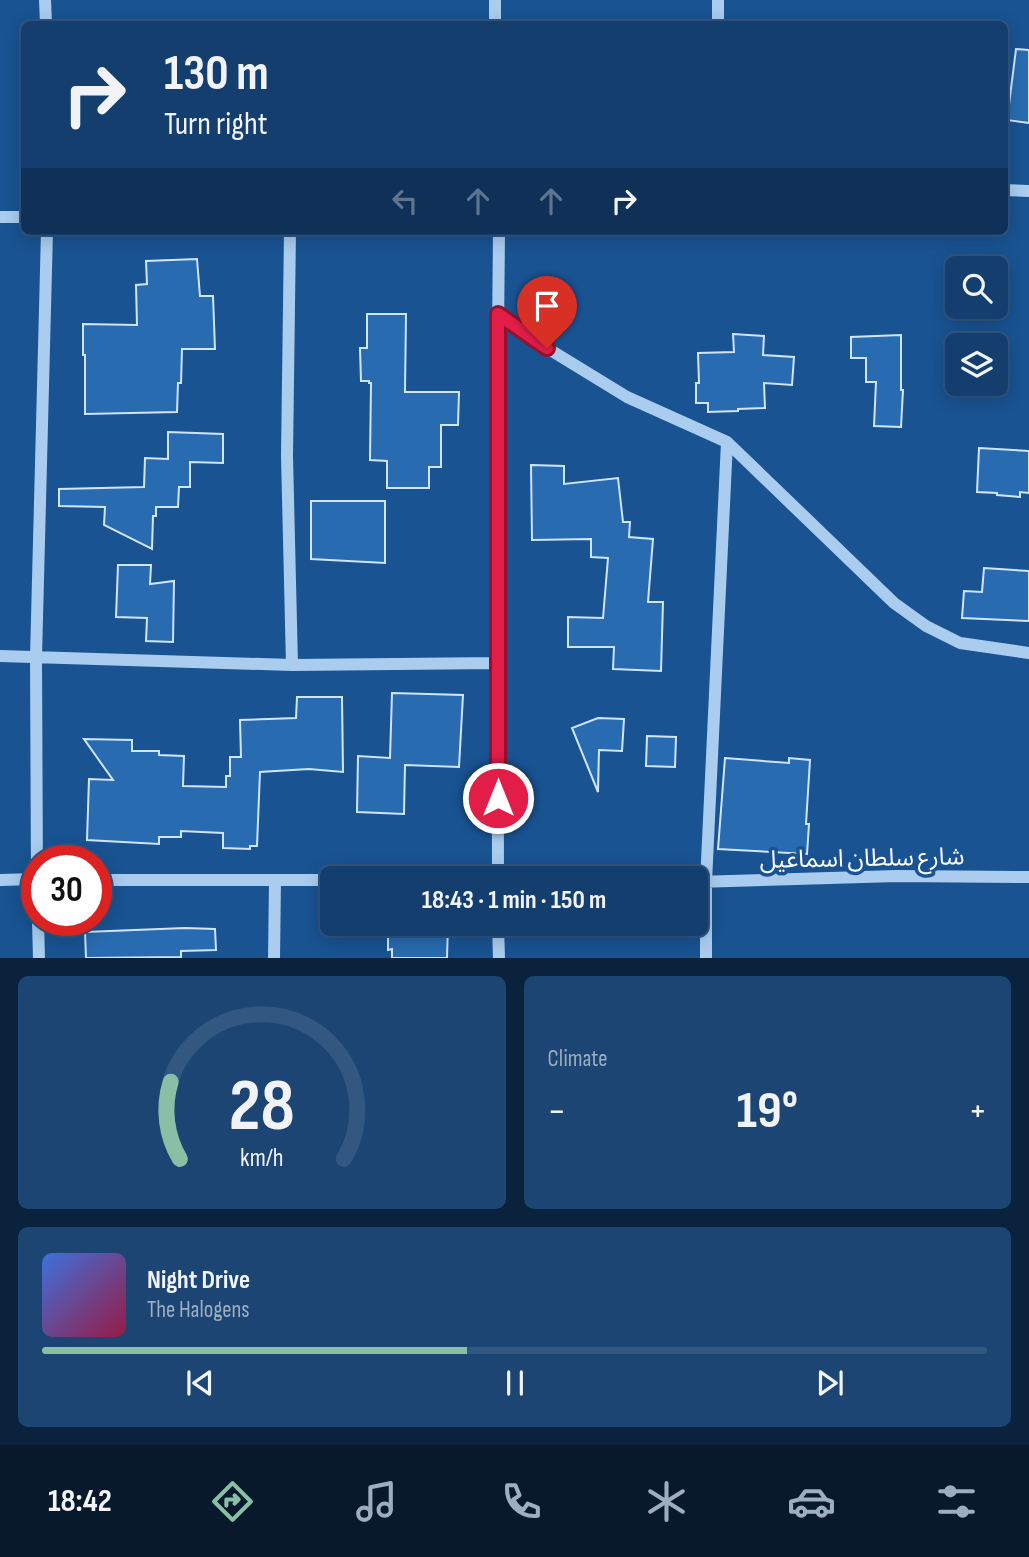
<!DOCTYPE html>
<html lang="en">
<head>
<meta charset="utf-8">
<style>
  :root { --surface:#133e6e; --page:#1c4573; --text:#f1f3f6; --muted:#9daec2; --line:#325781; --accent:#8abfa5 }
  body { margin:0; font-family:"Sofia Sans Condensed","Noto Sans Arabic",sans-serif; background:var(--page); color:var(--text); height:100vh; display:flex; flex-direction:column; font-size:26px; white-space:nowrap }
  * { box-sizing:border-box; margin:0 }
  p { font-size:23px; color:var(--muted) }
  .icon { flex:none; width:38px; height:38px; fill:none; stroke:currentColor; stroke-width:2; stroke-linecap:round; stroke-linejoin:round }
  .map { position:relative; height:958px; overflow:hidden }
  .sheet { display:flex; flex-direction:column; gap:18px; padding:18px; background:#0a223c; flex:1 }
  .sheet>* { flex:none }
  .guide { position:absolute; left:21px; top:21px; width:987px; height:214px; border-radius:10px; box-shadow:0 4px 18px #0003,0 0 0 2px var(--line); background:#133e6e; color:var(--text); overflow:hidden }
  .buttons { position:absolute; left:945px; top:256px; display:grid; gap:14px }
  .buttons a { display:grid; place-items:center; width:63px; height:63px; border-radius:10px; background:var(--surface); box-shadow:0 4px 18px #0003,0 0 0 2px var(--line); font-size:35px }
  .speed { position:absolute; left:21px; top:845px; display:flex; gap:14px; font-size:35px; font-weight:700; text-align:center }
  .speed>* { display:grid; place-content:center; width:91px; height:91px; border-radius:50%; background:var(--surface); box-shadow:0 4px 18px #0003,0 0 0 2px var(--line); line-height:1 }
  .speed .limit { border:10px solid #d22; background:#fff; color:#111 }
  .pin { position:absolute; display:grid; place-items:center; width:60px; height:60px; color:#fff; margin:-72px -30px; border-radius:50% 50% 50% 0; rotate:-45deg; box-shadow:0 0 7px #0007 }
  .pin .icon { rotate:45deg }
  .me { position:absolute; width:77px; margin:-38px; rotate:0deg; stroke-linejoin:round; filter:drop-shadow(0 0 5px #0008) }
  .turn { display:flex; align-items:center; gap:24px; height:147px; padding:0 28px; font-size:32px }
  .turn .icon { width:91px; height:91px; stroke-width:2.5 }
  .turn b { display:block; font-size:49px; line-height:60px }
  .lanes { display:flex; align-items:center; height:66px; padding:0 28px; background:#0003; justify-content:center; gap:35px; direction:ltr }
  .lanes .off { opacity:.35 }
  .big { font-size:52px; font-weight:700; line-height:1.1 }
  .sheet .card { flex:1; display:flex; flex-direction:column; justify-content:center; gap:10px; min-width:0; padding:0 24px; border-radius:10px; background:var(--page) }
  .sheet .dial { align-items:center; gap:0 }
  .dial svg { height:182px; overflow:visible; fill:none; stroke:var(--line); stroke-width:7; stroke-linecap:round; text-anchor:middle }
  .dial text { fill:var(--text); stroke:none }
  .song { display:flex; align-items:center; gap:21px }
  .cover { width:84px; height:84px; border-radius:10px; background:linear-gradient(135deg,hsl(220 70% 55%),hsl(340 70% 35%)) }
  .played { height:7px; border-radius:4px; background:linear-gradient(90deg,var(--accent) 45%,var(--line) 45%) }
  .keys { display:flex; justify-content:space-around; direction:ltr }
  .heat { display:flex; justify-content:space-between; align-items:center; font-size:38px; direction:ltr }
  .sheet .tiles { flex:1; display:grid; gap:18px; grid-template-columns:1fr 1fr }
  .card:last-child { grid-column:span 2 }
  .trip { position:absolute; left:320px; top:866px; width:388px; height:70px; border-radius:10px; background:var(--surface); box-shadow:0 4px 18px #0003,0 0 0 2px var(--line); font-weight:700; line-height:70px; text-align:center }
  .tabs { display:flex; height:112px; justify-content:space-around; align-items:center; background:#08192c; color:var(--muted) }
  .tabs .icon { width:49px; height:49px }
  .tabs .current { color:var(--accent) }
  .tabs b { font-size:32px; color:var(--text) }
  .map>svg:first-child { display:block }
  .building { fill:#286bb0; stroke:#cfe5fb; stroke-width:2 }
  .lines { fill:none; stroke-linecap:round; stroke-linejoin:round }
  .minor { stroke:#a9ccef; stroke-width:12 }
  .route-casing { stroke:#92132f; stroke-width:18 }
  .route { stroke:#e11d48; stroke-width:12 }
  .labels { text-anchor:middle; stroke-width:7; stroke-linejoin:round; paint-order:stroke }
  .street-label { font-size:24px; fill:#fff; stroke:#195392 }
</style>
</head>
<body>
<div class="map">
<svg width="1029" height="959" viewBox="0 0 1029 959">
  <rect width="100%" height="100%" fill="#195392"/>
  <path class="building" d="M1016,49L1029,50V123L1007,120Z
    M197,259L200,296H213L215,349H182L181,383H178L177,412L85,414V355H83V324L137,325L136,285L147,284L146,261Z
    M367,314H406L405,392H459L458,425H441V467H429V488H387V461L370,460L371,383H369V381H361L360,348H367Z
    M733,334L764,336L763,355L794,357L792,385L764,383L765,408L738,409V411L708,412V403H696V383H699L698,353L734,352Z
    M901,335V390H903L901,427L874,426L876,382H866V358H851V337Z
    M168,432L223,434V463L190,462V487H179L178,507H156V516H153L152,549L104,525L105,507L59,506V489L144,487L145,458L168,459Z
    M979,448L1029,451V493L1020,492V497L997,495V493L977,492Z
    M531,465L564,466V484L618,478L623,522H630L629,537L653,539L648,602H663L661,671L613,669L614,647H568V617L603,618L608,558L591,557V539L532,540Z
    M311,501H385V563L311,559Z
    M118,565H151L150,584L174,581L173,642L146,641L147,618L116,617Z
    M984,568L1029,571V621L962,618L964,591L982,592Z
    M392,693L463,695L459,767L405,765L404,814L357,812L358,756L390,758Z
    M297,697H342L343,772L309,769L260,772L257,846H250V849L223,848V833L181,831V837H159V844L87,840L89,779L113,780L84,739L132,740V751H159V755L184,756L183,786L226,787V776H230V757H241L240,720L296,718Z
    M598,718L624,719L622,751L599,750L598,792L572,728Z
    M647,736L676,737L675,767L646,766Z
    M725,758L789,763V758L810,760L806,824H809L807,854L718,849Z
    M388,924H448L447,958H392V949L388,950Z
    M185,928L215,929L216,950L181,951V957L86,958L85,932Z"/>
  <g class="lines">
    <path class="minor" d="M45,0L46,24
      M495,0V24
      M718,24V0
      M1004,190L1029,191
      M0,217H24
      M290,231L287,456L292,665
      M498,314L547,348L627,397L727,442L894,603L926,626L960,643L1029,653
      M0,656L292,665L498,663
      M498,878L497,442L499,231
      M0,880L37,879
      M96,880H332
      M37,882L36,657L47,231
      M696,882L897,876L1029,877
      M38,920L39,959
      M498,924L499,959
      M274,959L275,880
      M706,959V882L727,442"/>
  </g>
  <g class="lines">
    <g class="route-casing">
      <path id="route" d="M498,798V314L547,348"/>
    </g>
    <use href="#route" class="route"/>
  </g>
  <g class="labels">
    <g class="street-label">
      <text transform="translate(862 858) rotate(-1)" y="8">شارع سلطان اسماعيل</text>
    </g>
  </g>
</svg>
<div class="buttons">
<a><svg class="icon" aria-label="search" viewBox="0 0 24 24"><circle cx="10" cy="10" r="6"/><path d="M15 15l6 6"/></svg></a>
<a><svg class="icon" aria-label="layers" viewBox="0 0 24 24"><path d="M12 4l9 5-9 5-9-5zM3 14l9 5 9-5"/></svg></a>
</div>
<div class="speed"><div class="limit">30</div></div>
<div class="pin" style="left:547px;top:348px;background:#d93025"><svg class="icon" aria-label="arrive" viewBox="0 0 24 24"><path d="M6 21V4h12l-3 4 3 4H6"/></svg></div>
<svg class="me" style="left:498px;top:798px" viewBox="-20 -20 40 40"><circle r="17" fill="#e11d48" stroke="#fff" stroke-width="3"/><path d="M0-11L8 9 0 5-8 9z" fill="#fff"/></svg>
<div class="trip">18:43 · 1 min · 150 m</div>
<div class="guide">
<div class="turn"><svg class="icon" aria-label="right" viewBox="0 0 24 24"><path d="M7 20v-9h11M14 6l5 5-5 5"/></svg><div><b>130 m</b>Turn right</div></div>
<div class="lanes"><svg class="icon off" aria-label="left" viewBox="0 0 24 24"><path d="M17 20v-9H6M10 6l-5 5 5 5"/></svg><svg class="icon off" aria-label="ahead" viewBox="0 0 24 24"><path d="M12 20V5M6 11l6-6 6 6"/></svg><svg class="icon off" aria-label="ahead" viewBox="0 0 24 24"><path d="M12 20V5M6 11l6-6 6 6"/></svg><svg class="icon" aria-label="right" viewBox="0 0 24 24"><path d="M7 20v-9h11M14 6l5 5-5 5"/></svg></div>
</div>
</div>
<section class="sheet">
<div class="tiles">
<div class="card dial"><svg viewBox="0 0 100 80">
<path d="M14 69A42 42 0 1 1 86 69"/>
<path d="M14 69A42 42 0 0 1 10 35" stroke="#8abfa5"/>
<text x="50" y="56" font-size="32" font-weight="700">28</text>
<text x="50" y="72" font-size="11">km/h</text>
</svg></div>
<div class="card"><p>Climate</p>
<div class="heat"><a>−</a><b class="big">19°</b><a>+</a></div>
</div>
<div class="card">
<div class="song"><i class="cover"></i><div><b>Night Drive</b><p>The Halogens</p></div></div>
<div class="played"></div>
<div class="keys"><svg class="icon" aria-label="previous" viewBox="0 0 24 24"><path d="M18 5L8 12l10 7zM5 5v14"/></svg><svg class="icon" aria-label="pause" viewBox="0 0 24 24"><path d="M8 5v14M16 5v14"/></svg><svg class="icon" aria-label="next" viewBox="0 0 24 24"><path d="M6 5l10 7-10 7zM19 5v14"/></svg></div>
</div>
</div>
</section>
<nav class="tabs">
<b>18:42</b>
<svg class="icon current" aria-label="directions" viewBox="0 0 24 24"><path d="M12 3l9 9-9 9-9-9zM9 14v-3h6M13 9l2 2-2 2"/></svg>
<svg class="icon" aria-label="music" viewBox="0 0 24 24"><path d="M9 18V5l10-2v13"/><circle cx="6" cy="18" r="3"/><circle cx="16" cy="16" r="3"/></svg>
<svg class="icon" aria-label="phone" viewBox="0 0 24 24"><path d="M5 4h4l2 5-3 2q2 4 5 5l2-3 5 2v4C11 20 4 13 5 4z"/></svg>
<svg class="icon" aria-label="climate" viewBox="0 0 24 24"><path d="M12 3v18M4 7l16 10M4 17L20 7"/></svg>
<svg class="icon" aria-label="car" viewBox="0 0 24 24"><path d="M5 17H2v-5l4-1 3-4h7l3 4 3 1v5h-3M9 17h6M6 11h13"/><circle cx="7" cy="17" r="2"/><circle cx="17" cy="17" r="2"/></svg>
<svg class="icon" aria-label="filters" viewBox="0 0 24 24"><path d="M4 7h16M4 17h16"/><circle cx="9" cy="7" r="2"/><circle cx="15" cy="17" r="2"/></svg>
</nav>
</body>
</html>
